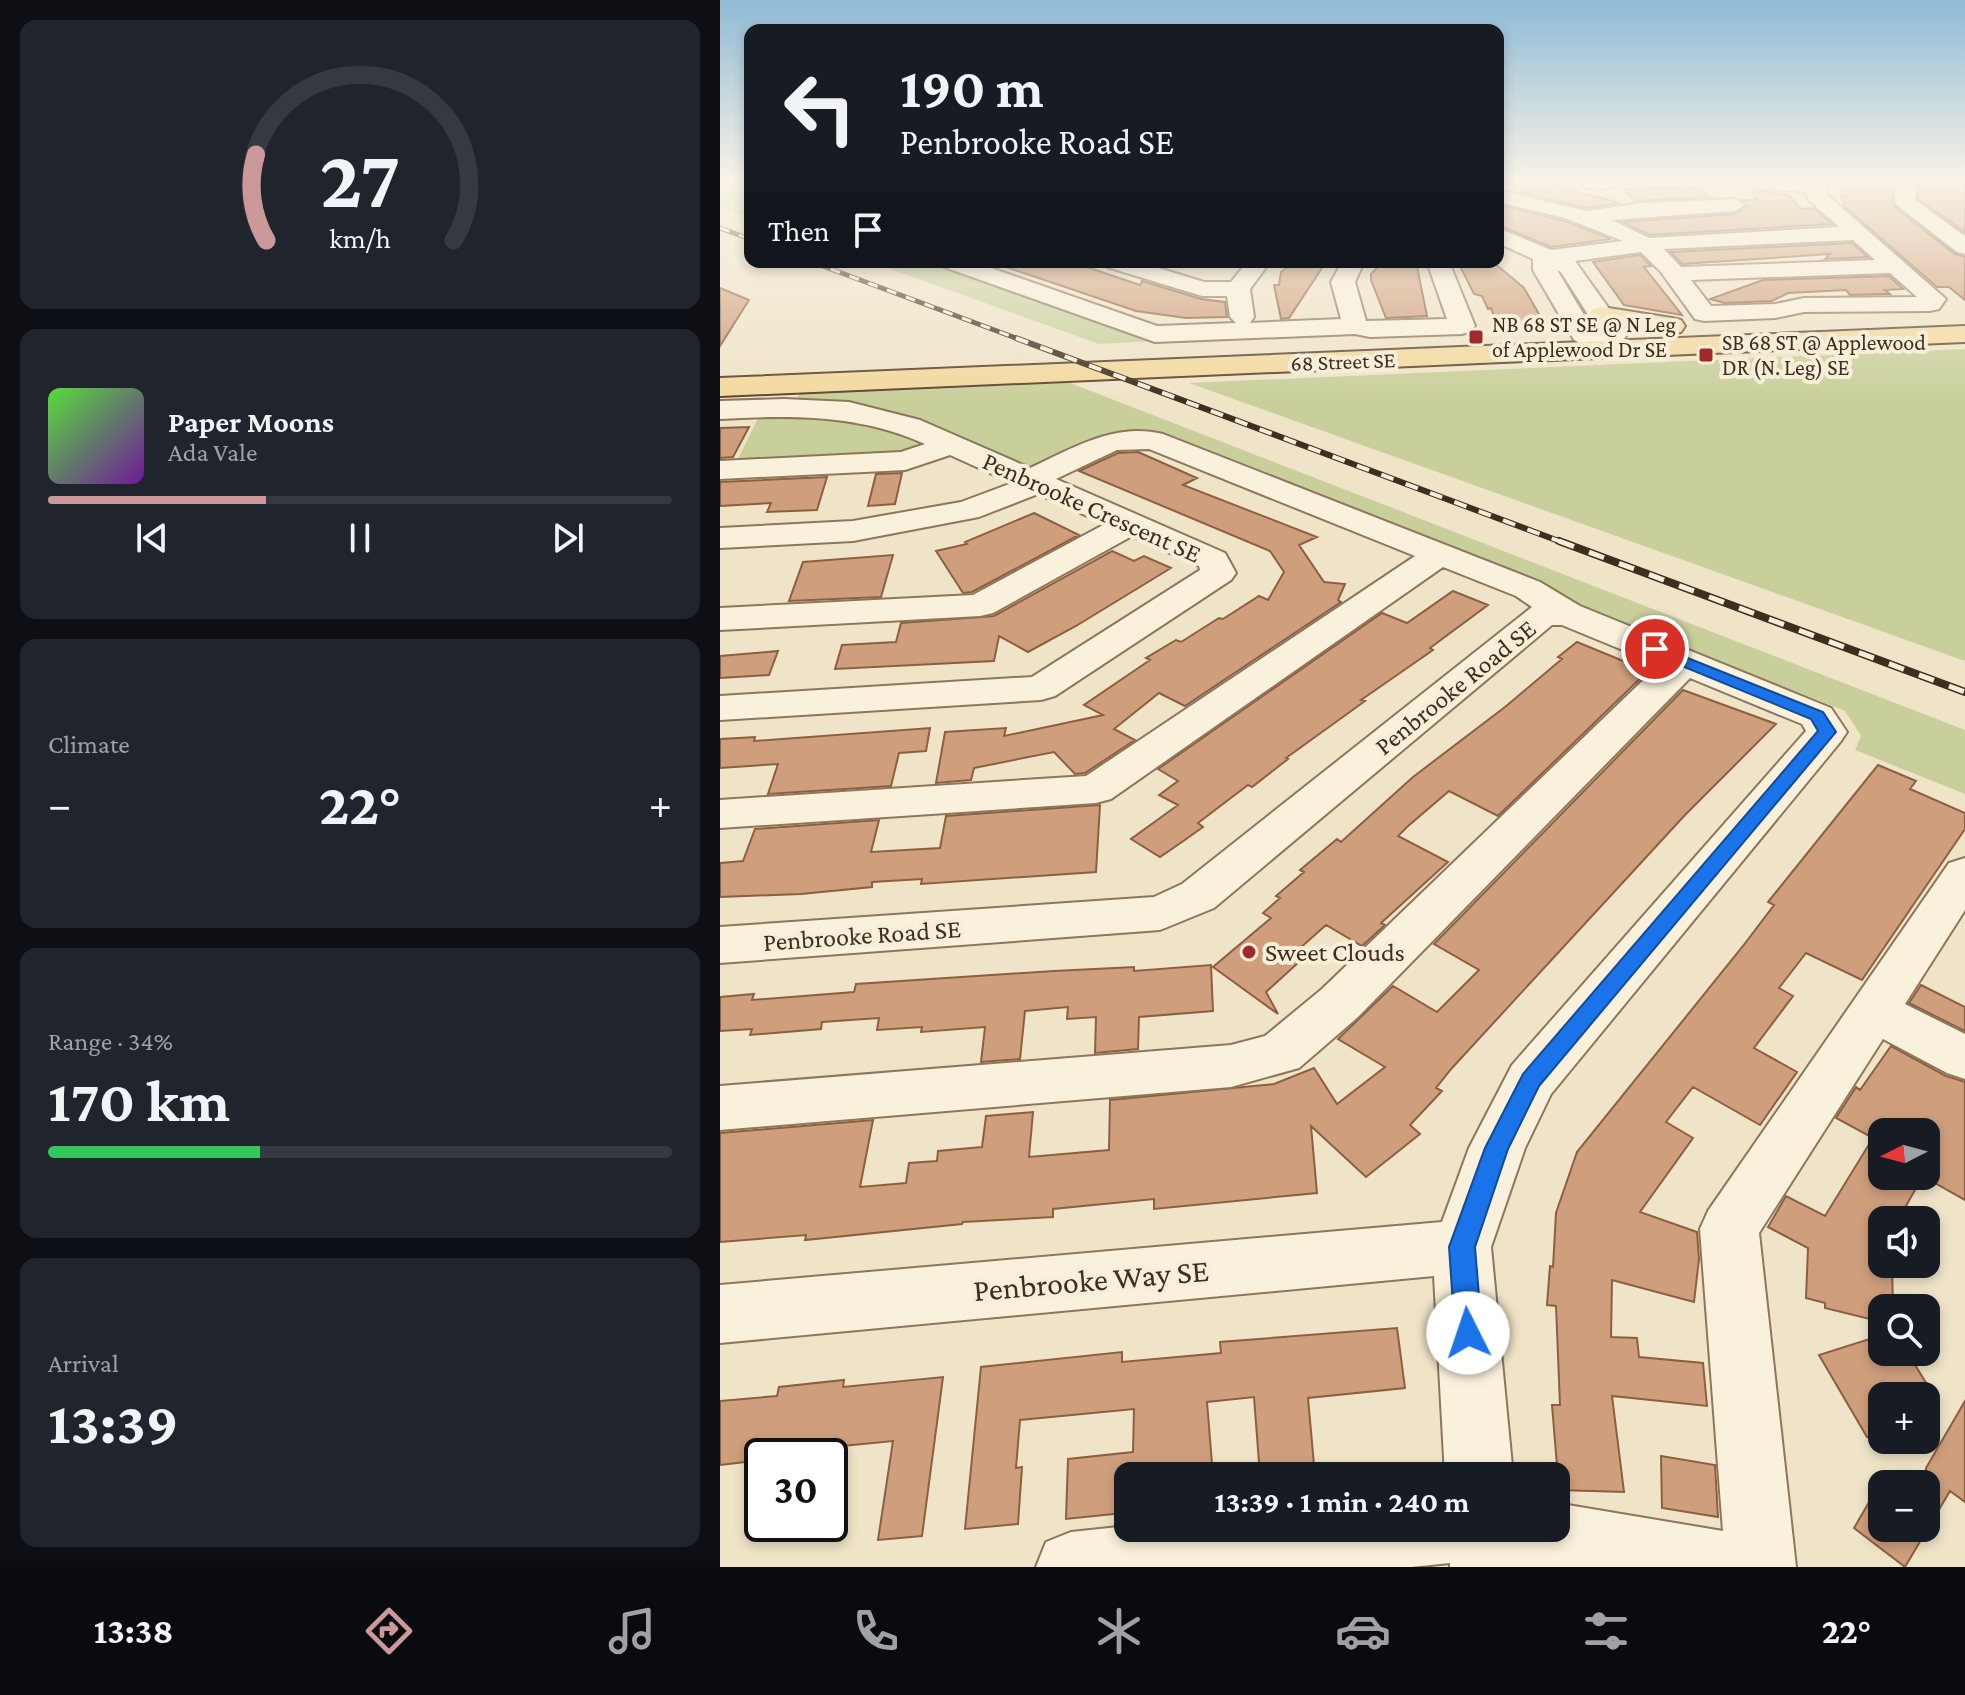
<!DOCTYPE html>
<html lang="en">
<head>
<meta charset="utf-8">
<style>
  :root { --surface:#171b24; --page:#20242c; --text:#f1f3f6; --muted:#9ea1a6; --line:#363941; --accent:#cc999b }
  body { margin:0; font-family:"Crimson Pro",serif; background:var(--page); color:var(--text); height:100vh; display:flex; flex-direction:column; font-size:30px; white-space:nowrap }
  * { box-sizing:border-box; margin:0 }
  p { font-size:26px; color:var(--muted) }
  .icon { flex:none; width:44px; height:44px; fill:none; stroke:currentColor; stroke-width:2; stroke-linecap:round; stroke-linejoin:round }
  .map { position:relative; flex:1; overflow:hidden }
  .side { display:flex; flex-direction:column; gap:20px; padding:20px; background:#0d0f14; width:720px }
  .side>* { flex:none }
  .banner { position:absolute; left:24px; top:24px; width:760px; height:244px; border-radius:16px; box-shadow:0 4px 12px #0003; background:#171b24; color:var(--text); overflow:hidden }
  .needle { width:52px; rotate:264deg }
  .controls { position:absolute; left:1148px; top:1118px; display:grid; gap:16px }
  .controls a { display:grid; place-items:center; width:72px; height:72px; border-radius:16px; background:var(--surface); box-shadow:0 4px 12px #0003; font-size:40px }
  .speed { position:absolute; left:24px; top:1438px; display:flex; gap:16px; font-size:40px; font-weight:700; text-align:center }
  .speed>* { display:grid; place-content:center; width:104px; height:104px; border-radius:50%; background:var(--surface); box-shadow:0 4px 12px #0003; line-height:1 }
  .speed .limit { border:4px solid #111; border-radius:12px; background:#fff; color:#111 }
  .pin { position:absolute; display:grid; place-items:center; width:68px; height:68px; color:#fff; margin:-34px; border:4px solid #fff; border-radius:50%; box-shadow:0 2px 8px #0007 }
  .me { position:absolute; width:88px; margin:-44px; rotate:356deg; stroke-linejoin:round; filter:drop-shadow(0 0 6px #0008) }
  .turn { display:flex; align-items:center; gap:28px; height:168px; padding:0 24px; font-size:36px }
  .turn .icon { width:104px; height:104px; stroke-width:2.5 }
  .turn b { display:block; font-size:56px; line-height:68px }
  .then { display:flex; align-items:center; height:76px; padding:0 24px; background:#0003; gap:16px; font-size:30px }
  .big { font-size:60px; font-weight:700; line-height:1.1 }
  .side .tile { flex:1; display:flex; flex-direction:column; justify-content:center; gap:12px; min-width:0; padding:0 28px; border-radius:16px; background:var(--page) }
  .side .dial { align-items:center; gap:0 }
  .dial svg { height:208px; overflow:visible; fill:none; stroke:var(--line); stroke-width:7; stroke-linecap:round; text-anchor:middle }
  .dial text { fill:var(--text); stroke:none }
  .song { display:flex; align-items:center; gap:24px }
  .cover { width:96px; height:96px; border-radius:12px; background:linear-gradient(135deg,hsl(110 70% 55%),hsl(280 70% 35%)) }
  .played { height:8px; border-radius:4px; background:linear-gradient(90deg,var(--accent) 35%,var(--line) 35%) }
  .keys { display:flex; justify-content:space-around; direction:ltr }
  .heat { display:flex; justify-content:space-between; align-items:center; font-size:44px; direction:ltr }
  .charge { height:12px; border-radius:6px; background:linear-gradient(90deg,#34c759 34%,var(--line) 0) }
  .trip { position:absolute; left:394px; top:1462px; width:456px; height:80px; border-radius:16px; background:var(--surface); box-shadow:0 4px 12px #0003; font-weight:700; line-height:80px; text-align:center }
  .tab-bar { display:flex; height:128px; justify-content:space-around; align-items:center; background:#090b0e; color:var(--muted) }
  .tab-bar .icon { width:56px; height:56px }
  .tab-bar .active { color:var(--accent) }
  .tab-bar b { font-size:36px; color:var(--text) }
  main { display:flex; flex:1; min-height:0 }
  .map>svg:first-child { display:block }
  .green { fill:#c9cf9b }
  .building { fill:#cf9f7d; stroke:#8d5f41; stroke-width:2 }
  .lines { fill:none; stroke-linecap:round; stroke-linejoin:round }
  .minor-casing { stroke:#8d765c; stroke-width:4 }
  .major-casing { stroke:#5b4430; stroke-width:4 }
  .minor { fill:#faf1dc; fill-rule:evenodd }
  .major { fill:#f3d9a0; fill-rule:evenodd }
  .rail-far2-casing { stroke:#3d2e20; stroke-width:5 }
  .rail-far1-casing { stroke:#3d2e20; stroke-width:6 }
  .rail-casing { stroke:#3d2e20; stroke-width:8 }
  .rail-far2 { stroke:#f7eed8; stroke-width:3; stroke-dasharray:10; stroke-linecap:butt }
  .rail-far1 { stroke:#f7eed8; stroke-width:4; stroke-dasharray:13; stroke-linecap:butt }
  .rail { stroke:#f7eed8; stroke-width:5; stroke-dasharray:16; stroke-linecap:butt }
  .route { fill:#1a73e8; stroke:#114b97; stroke-width:2 }
  .poi-dot { fill:#9e2a2b; stroke:#f7eed8; stroke-width:3 }
  .labels { text-anchor:middle; stroke-width:8; stroke-linejoin:round; paint-order:stroke }
  .far-poi-label { font-size:22px; fill:#3d2e20; stroke:#f7eed8; text-anchor:start }
  .far-street-label { font-size:22px; fill:#3d2e20; stroke:#f7eed8 }
  .street-label { font-size:26px; fill:#3d2e20; stroke:#f7eed8 }
  .poi-label { font-size:26px; fill:#3d2e20; stroke:#f7eed8; text-anchor:start }
  .near-street-label { font-size:32px; fill:#3d2e20; stroke:#f7eed8 }
</style>
</head>
<body>
<main>
<section class="side">
<div class="tile dial"><svg viewBox="0 0 100 80">
<path d="M14 69A42 42 0 1 1 86 69"/>
<path d="M14 69A42 42 0 0 1 10 36" stroke="#cc999b"/>
<text x="50" y="56" font-size="32" font-weight="700">27</text>
<text x="50" y="72" font-size="11">km/h</text>
</svg></div>
<div class="tile">
<div class="song"><i class="cover"></i><div><b>Paper Moons</b><p>Ada Vale</p></div></div>
<div class="played"></div>
<div class="keys"><svg class="icon" aria-label="previous" viewBox="0 0 24 24"><path d="M18 5L8 12l10 7zM5 5v14"/></svg><svg class="icon" aria-label="pause" viewBox="0 0 24 24"><path d="M8 5v14M16 5v14"/></svg><svg class="icon" aria-label="next" viewBox="0 0 24 24"><path d="M6 5l10 7-10 7zM19 5v14"/></svg></div>
</div>
<div class="tile"><p>Climate</p>
<div class="heat"><a>−</a><b class="big">22°</b><a>+</a></div>
</div>
<div class="tile"><p>Range · 34%</p><b class="big">170 km</b><div class="charge"></div></div>
<div class="tile"><p>Arrival</p><b class="big">13:39</b></div>
</section>
<div class="map">
<svg width="1245" height="1567" viewBox="0 0 1245 1567">
  <rect width="100%" height="100%" fill="#f0e4c8"/>
  <path class="green" d="M0,182H30V218L0,207Z
    M151,262H212L440,341L379,344Z
    M1245,349V661L469,383Z
    M340,379L1245,730V794L1135,750L1141,736L1125,711L434,434L384,435L310,468L187,416L154,408L75,401L82,390Z
    M69,415C118,420 162,424 207,447L185,453L16,463L39,416Z"/>
  <path class="building" d="M800,182H836V186L900,203L866,208L801,192Z
    M1118,182H1173L1172,202L1176,208L1235,254L1245,257V300L1229,287H1217L1125,207L1121,195L1126,196Z
    M1199,182H1245V232L1198,199Z
    M974,187L990,197L914,201L904,189Z
    M1036,191L1069,195L1081,209L1094,208L1112,224L930,235L903,222L1015,214L1028,206L1022,200H1037L1033,192Z
    M778,205L844,221L891,239L831,247L778,225Z
    M1132,243L1148,257L1105,259L1110,254L962,264L951,252Z
    M920,255L931,266L924,267L962,315L904,305L873,262Z
    M284,262H352L420,285L422,281L481,299L505,302L507,317L466,318L416,311L283,266Z
    M574,262H606L569,318L561,319L554,285H559L561,272Z
    M663,262H696L707,316L666,318L651,280V274Z
    M738,262H773L804,288L820,316L806,324L777,325L771,308L768,309L762,296L754,294Z
    M1169,276L1183,289L1165,290L1170,294H1165L1130,295L1126,290L1068,293L1052,301L1005,303L990,299L1043,280Z
    M0,288L29,300L0,346Z
    M29,427L13,457L0,458V428Z
    M418,452L477,478L463,485L597,537L579,545L604,582L625,584L618,600L621,602L465,706L439,693L394,729L415,740L365,773L355,774L334,752L254,768L251,780L216,783L225,732L286,728L284,736L383,715L364,705L430,660L426,658L456,640L461,642L499,618L503,619L539,596L548,600L564,572L550,551L359,471L398,453Z
    M182,473L175,504L148,506L156,474Z
    M107,477L97,510L47,512L51,503L0,506V482Z
    M314,513L359,535L252,592L243,593L216,551L247,544L245,542Z
    M392,551L414,561L424,556L451,568L356,626L308,652L279,636L274,661L115,669L122,645L176,642L181,623L274,616Z
    M173,555L161,597L69,601L83,562Z
    M733,591L768,605L710,648L713,650L641,700L645,701L566,758L568,759L532,787L528,785L478,823L483,827L462,842L440,857L411,839L458,805L439,795L458,781L438,769L662,613L687,623Z
    M857,642L908,663L911,660L931,668L778,816L729,791L687,827L678,836L728,862L661,923L665,925L642,946L606,925L570,957L579,962L546,992L558,1014L493,967L551,918L543,913L560,898L556,896L584,872L580,870L617,839L621,842L693,777L785,707L842,659L838,657Z
    M58,651L49,675L0,678V656Z
    M963,690L1056,724L965,815L732,1068L716,1088L722,1091L690,1125L700,1134L646,1177L591,1126L597,1193L434,1209V1199L333,1209V1217L243,1222L242,1224L85,1240L86,1235L0,1242V1133L153,1120L140,1187L186,1183L189,1163L217,1161L218,1151L262,1147L266,1116L313,1112L309,1157L389,1150L390,1100L554,1084L594,1068L617,1104L665,1067L618,1039L673,986L717,1012L759,970L714,944Z
    M210,728L206,751L179,753L171,786L48,794L58,764L0,768V739L35,737L34,741Z
    M1158,765L1196,781L1190,789L1245,813V829L1142,980L1086,953L1059,988L1073,996L1034,1048L1077,1072L1040,1125L973,1087L946,1122L973,1138L920,1212L977,1232L979,1259L974,1302L892,1280L891,1337L917,1338L919,1357L983,1363L987,1406L892,1396L904,1492L839,1490L832,1405H840L836,1306L827,1305L830,1266L833,1267L836,1213L857,1152L1023,946L1054,905L1048,902Z
    M380,805L376,872L201,884L202,879L152,882V887L81,894L0,897V863L23,861L35,829L159,820L151,852L220,848L226,816Z
    M491,965L493,1011L419,1017L418,1049L375,1053L376,1017L347,1019L348,1007L305,1011L300,1059L261,1062L265,1027L201,1032L202,1027L157,1030L159,1018L102,1022L101,1029L30,1035L32,1029L0,1031V997L34,994L32,1000L134,992L136,984L334,971L414,967V971Z
    M1201,985L1245,1007V1031L1189,1003Z
    M1171,1046L1226,1076L1245,1082V1200L1206,1178V1132H1162V1176H1203L1178,1220H1162V1264H1172L1173,1308H1162V1322L1105,1308V1303L1086,1298L1088,1248L1048,1227L1066,1196L1105,1216L1153,1138L1116,1118L1136,1087L1140,1090Z
    M677,1328L685,1388L588,1398L595,1476H540L534,1397L487,1402L493,1476H404L403,1513L346,1519L348,1459L413,1452L414,1409L300,1420L296,1468L302,1467L298,1524L245,1529L261,1367L402,1352V1362L501,1353L500,1342Z
    M1162,1335V1352H1187L1208,1386L1179,1396H1162V1432L1147,1437L1099,1355Z
    M223,1377L202,1536L158,1540L173,1441L112,1447L110,1456H42V1460L0,1465V1401L57,1396L59,1387L124,1380L123,1387Z
    M1245,1401V1502L1230,1491L1185,1567L1134,1528L1162,1480V1528H1206V1468Z
    M941,1456L995,1465L998,1517L942,1508Z"/>
  <g class="lines">
    <g class="minor-casing">
      <path id="minor" d="M862,182H900C893,191 875,190 864,187Z
        M1025,182H1107L1106,194L1226,299L1219,309L1210,311L1084,312L1055,318L984,321L975,319L941,272L921,252L855,261L907,334L895,355L886,357L854,340L813,270V259L778,243V228L831,250L903,241L845,218L778,202V190L866,211L923,203L1015,199L1025,205L1015,211L892,220L929,238L1119,227L1089,200L1086,192L1035,188ZM1133,240L1155,260L961,267L944,249ZM837,270L841,272L881,335L873,330ZM1170,273L1197,297L1084,298L1055,304L991,306L971,280Z
        M1176,182H1196L1195,200L1245,236V254L1237,252L1178,206L1175,202Z
        M221,262H254L437,326L516,323L510,317L507,296H482L387,267L384,262H419L484,282H511L527,262H550L530,289L534,317L530,323L621,319L611,282L622,262H644L635,282L646,321L727,319L707,262H729L755,326L751,331L742,334L650,337L635,334L435,342L224,267Z
        M64,399L129,402L200,420L310,468C353,448 395,422 443,434L820,582L860,606L1111,708L1127,732L1121,741L831,1094L805,1148L771,1247L793,1476H725L714,1276L0,1343V1285L722,1222L749,1148L792,1065L1086,731L1082,724L970,678L638,1017L579,1068L511,1087L0,1130V1086L511,1045L545,1036L602,989L939,665L842,625H832L494,908L440,930L0,963V927L434,897L462,884L812,607L796,596L723,567L391,799L376,803L0,828V800L366,776L695,556L429,449L397,450L336,479L505,553L516,573L511,580L335,696L321,700L0,720V696L312,677L480,570L479,566L412,536L273,613L260,616L0,630V608L253,595L385,524L318,494L259,517L133,541L0,548V528L133,521L241,502L292,483L230,455L185,470L0,479V461L181,452L205,444C139,414 71,415 0,419V401Z
        M1245,858V910L1185,1004L1245,1034V1079L1227,1073L1163,1039L1039,1233L1076,1567H730V1563L691,1567H316L326,1542L351,1532L408,1526L836,1528V1503L1003,1531L980,1229L988,1211L1229,863Z"/>
    </g>
    <g class="major-casing">
      <path id="major" d="M882,307L952,318L961,320L965,326L961,332L952,334L873,321L869,315L873,309Z
        M1245,326V342L0,396V378Z"/>
    </g>
    <use href="#minor" class="minor"/>
    <use href="#major" class="major"/>
    <g class="rail-far2-casing">
      <path id="rail-far2" d="M0,228L30,239
        M92,262L301,340"/>
    </g>
    <g class="rail-far1-casing">
      <path id="rail-far1" d="M296,338L844,543"/>
    </g>
    <g class="rail-casing">
      <path id="rail" d="M839,541L1245,692"/>
    </g>
    <use href="#rail-far2" class="rail-far2"/>
    <use href="#rail-far1" class="rail-far1"/>
    <use href="#rail" class="rail"/>
  </g>
  <linearGradient id="sky" x2="0" y2="1"><stop stop-color="#8fbad6"/><stop offset="0.45" stop-color="#f8f3e6"/><stop offset="1" stop-color="#f8f3e6" stop-opacity="0"/></linearGradient>
  <rect width="1245" height="401" fill="url(#sky)"/>
  <path class="route" d="M935,645L1103,712L1116,732L819,1086L788,1149L755,1247L762,1333L758,1342L748,1346L739,1342L735,1333L729,1247L765,1148L803,1074L1098,731L1091,719L930,653L927,649Z"/>
  <g class="poi-dot">
    <rect x="748" y="329" width="16" height="16" rx="4"/>
    <rect x="978" y="347" width="16" height="16" rx="4"/>
    <circle cx="529" cy="952" r="8"/>
  </g>
  <g class="labels">
    <g class="far-poi-label">
      <text x="772" y="332">NB 68 ST SE @ N Leg<tspan x="772" dy="25">of Applewood Dr SE</tspan></text>
      <text x="1002" y="350">SB 68 ST @ Applewood<tspan x="1002" dy="25">DR (N. Leg) SE</tspan></text>
    </g>
    <g class="far-street-label">
      <text transform="translate(623 361) rotate(-2)" y="8">68 Street SE</text>
    </g>
    <g class="street-label">
      <text transform="translate(372 507) rotate(24)" y="9">Penbrooke Crescent SE</text>
      <text transform="translate(735 687) rotate(-39)" y="9">Penbrooke Road SE</text>
      <text transform="translate(142 935) rotate(-4)" y="9">Penbrooke Road SE</text>
    </g>
    <g class="poi-label">
      <text x="545" y="961">Sweet Clouds</text>
    </g>
    <g class="near-street-label">
      <text transform="translate(371 1280) rotate(-5)" y="11">Penbrooke Way SE</text>
    </g>
  </g>
</svg>
<div class="controls">
<a><svg class="needle" viewBox="-14 -14 28 28"><path d="M0-13l5 13h-10z" fill="#e53935"/><path d="M0 13l5-13h-10z" fill="#9ea1a6"/></svg></a>
<a><svg class="icon" aria-label="sound" viewBox="0 0 24 24"><path d="M4 9h4l5-4v14l-5-4H4zM17 9q2 3 0 6"/></svg></a>
<a><svg class="icon" aria-label="search" viewBox="0 0 24 24"><circle cx="10" cy="10" r="6"/><path d="M15 15l6 6"/></svg></a>
<a>+</a>
<a>−</a>
</div>
<div class="speed"><div class="limit">30</div></div>
<div class="pin" style="left:935px;top:649px;background:#d93025"><svg class="icon" aria-label="arrive" viewBox="0 0 24 24"><path d="M6 21V4h12l-3 4 3 4H6"/></svg></div>
<svg class="me" style="left:748px;top:1333px" viewBox="-20 -20 40 40"><circle r="19" fill="#fff"/><path d="M0-13L10 11 0 6-10 11z" fill="#1a73e8"/></svg>
<div class="trip">13:39 · 1 min · 240 m</div>
<div class="banner">
<div class="turn"><svg class="icon" aria-label="left" viewBox="0 0 24 24"><path d="M17 20v-9H6M10 6l-5 5 5 5"/></svg><div><b>190 m</b>Penbrooke Road SE</div></div>
<div class="then">Then<svg class="icon" aria-label="arrive" viewBox="0 0 24 24"><path d="M6 21V4h12l-3 4 3 4H6"/></svg></div>
</div>
</div>
</main>
<nav class="tab-bar">
<b>13:38</b>
<svg class="icon active" aria-label="directions" viewBox="0 0 24 24"><path d="M12 3l9 9-9 9-9-9zM9 14v-3h6M13 9l2 2-2 2"/></svg>
<svg class="icon" aria-label="music" viewBox="0 0 24 24"><path d="M9 18V5l10-2v13"/><circle cx="6" cy="18" r="3"/><circle cx="16" cy="16" r="3"/></svg>
<svg class="icon" aria-label="phone" viewBox="0 0 24 24"><path d="M5 4h4l2 5-3 2q2 4 5 5l2-3 5 2v4C11 20 4 13 5 4z"/></svg>
<svg class="icon" aria-label="climate" viewBox="0 0 24 24"><path d="M12 3v18M4 7l16 10M4 17L20 7"/></svg>
<svg class="icon" aria-label="car" viewBox="0 0 24 24"><path d="M5 17H2v-5l4-1 3-4h7l3 4 3 1v5h-3M9 17h6M6 11h13"/><circle cx="7" cy="17" r="2"/><circle cx="17" cy="17" r="2"/></svg>
<svg class="icon" aria-label="filters" viewBox="0 0 24 24"><path d="M4 7h16M4 17h16"/><circle cx="9" cy="7" r="2"/><circle cx="15" cy="17" r="2"/></svg>
<b>22°</b>
</nav>
</body>
</html>
